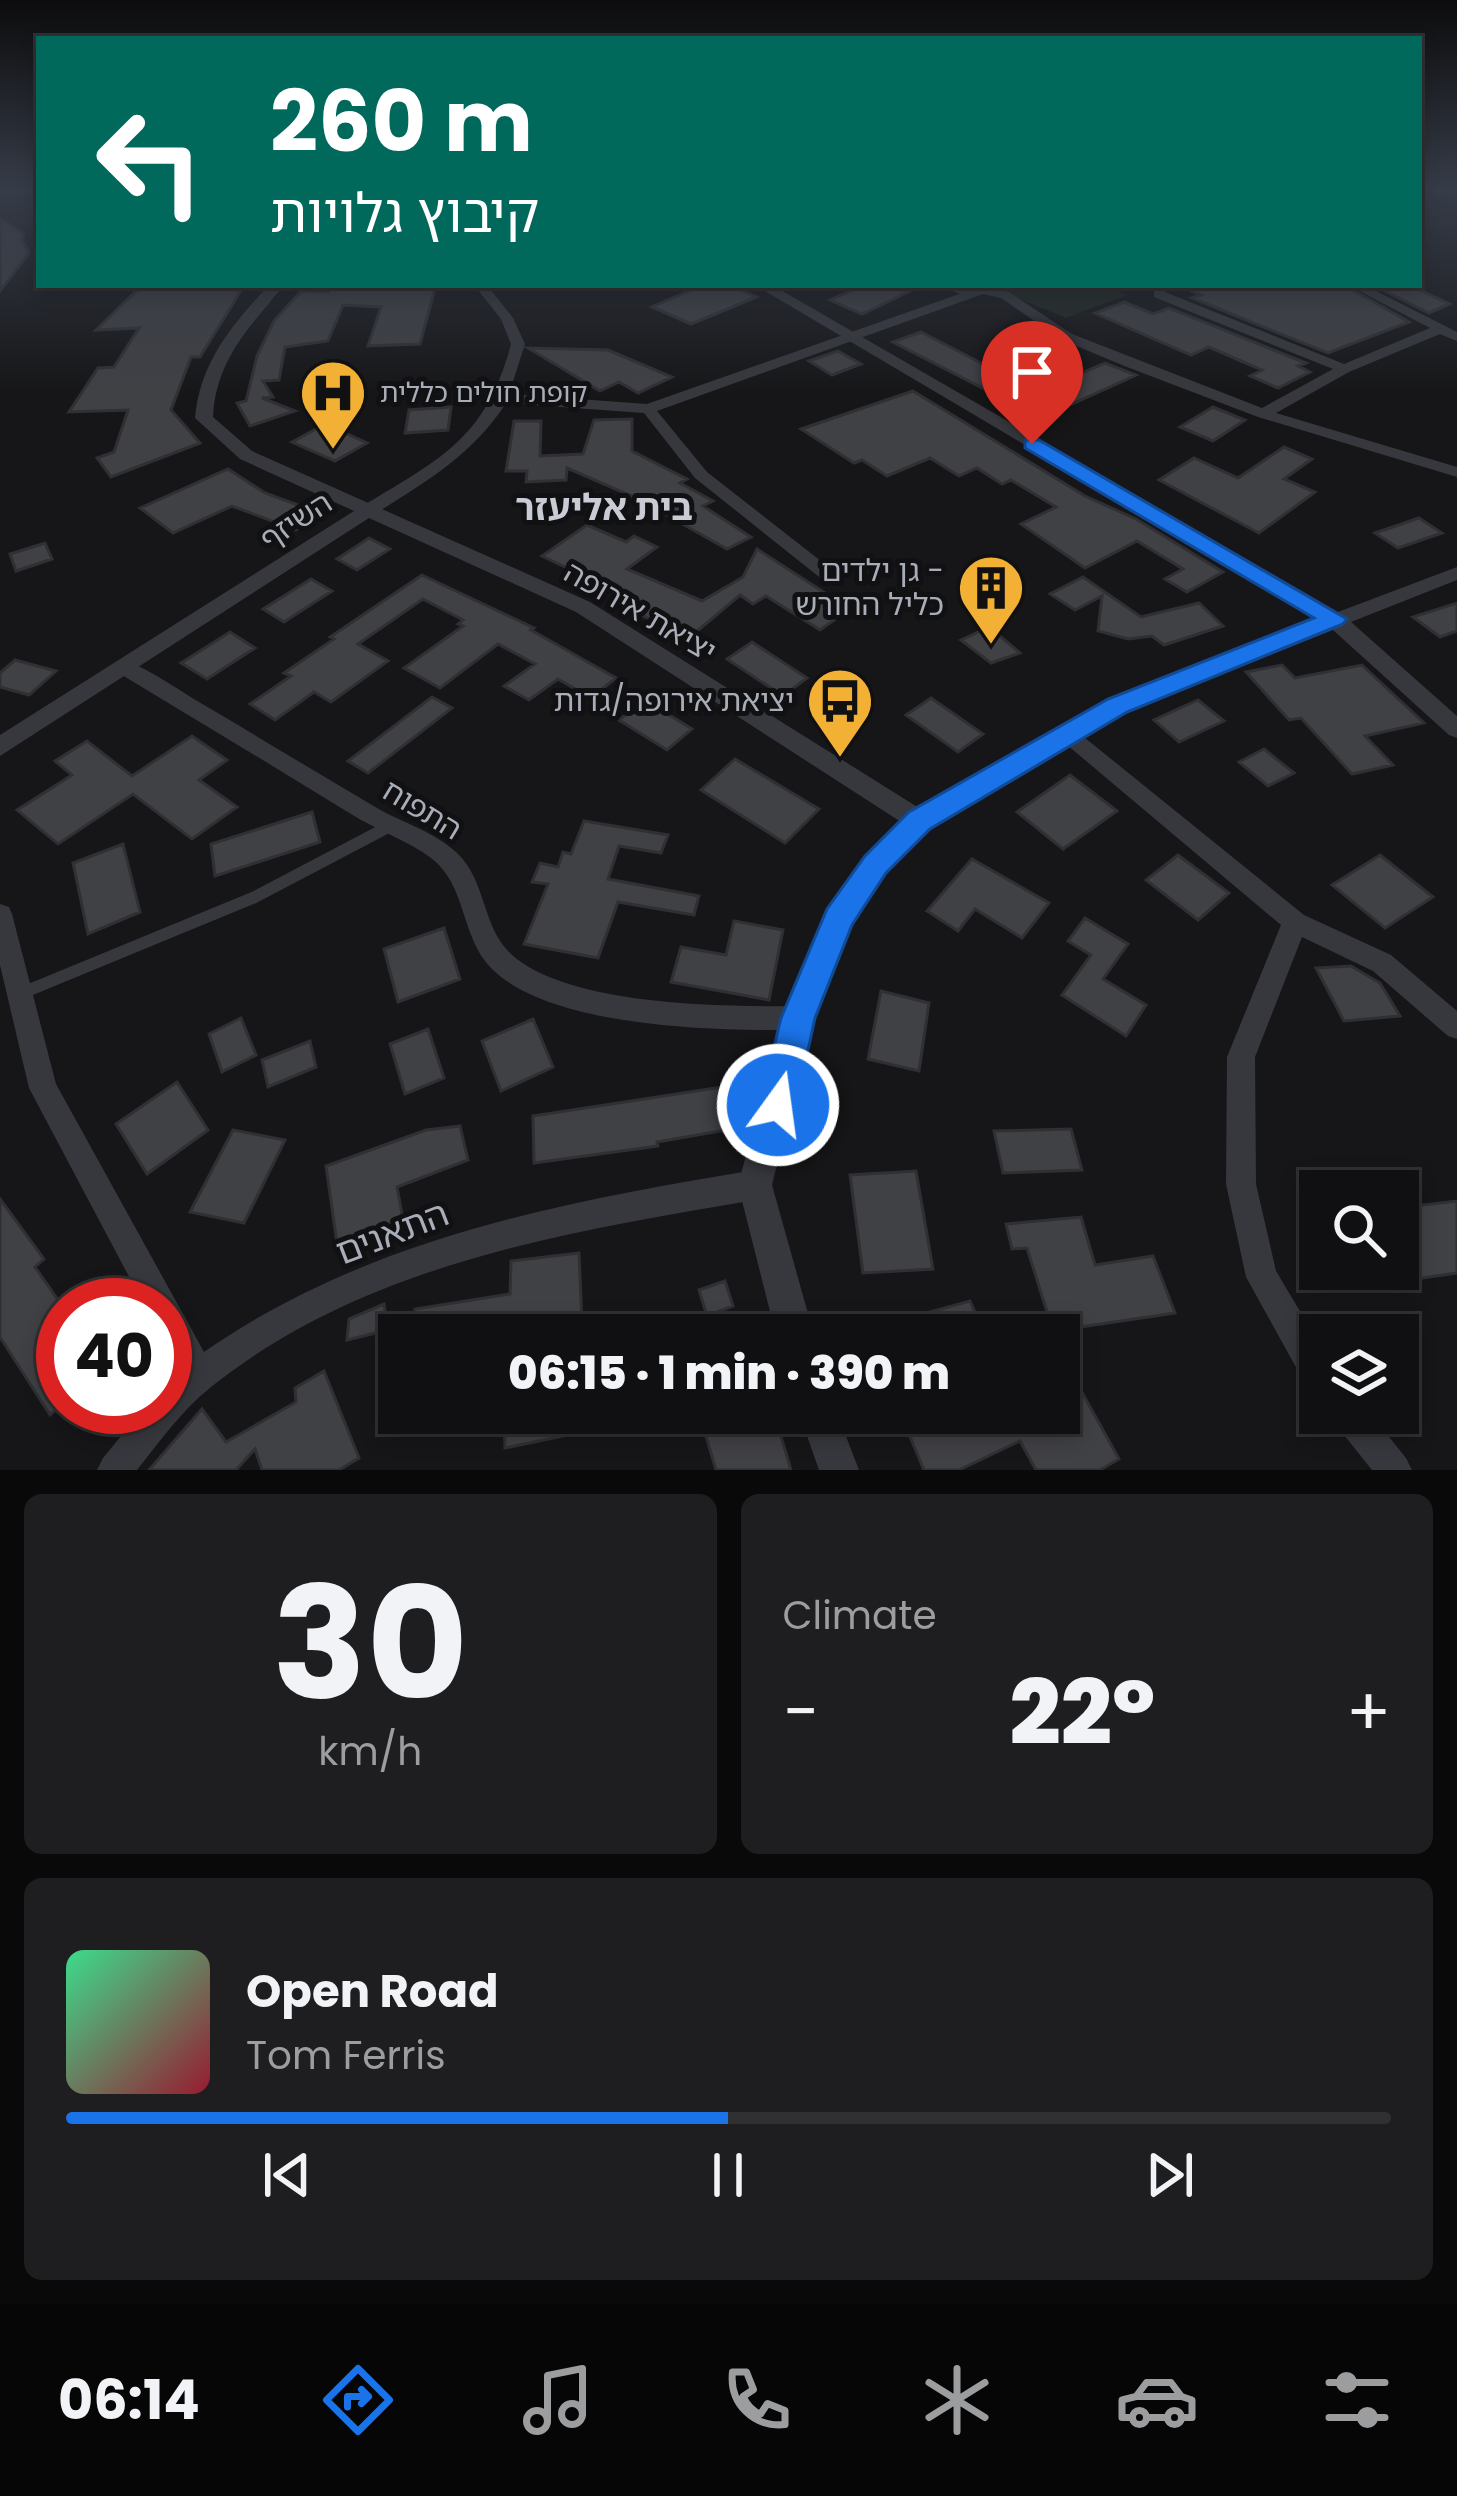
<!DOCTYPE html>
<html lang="en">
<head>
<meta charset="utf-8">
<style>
  :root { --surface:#101012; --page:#1e1e20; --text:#f1f3f6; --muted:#9c9d9f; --line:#303032; --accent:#1a73e8 }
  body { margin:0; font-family:Poppins,"Noto Sans Hebrew",sans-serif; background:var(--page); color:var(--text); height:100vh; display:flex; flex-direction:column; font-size:45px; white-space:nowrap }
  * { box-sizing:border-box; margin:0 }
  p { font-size:39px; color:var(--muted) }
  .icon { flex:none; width:66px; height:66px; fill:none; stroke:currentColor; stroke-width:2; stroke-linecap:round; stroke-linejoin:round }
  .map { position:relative; height:1470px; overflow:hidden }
  .drawer { display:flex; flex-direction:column; gap:24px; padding:24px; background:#09090a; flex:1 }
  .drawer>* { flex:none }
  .hud { position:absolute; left:36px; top:36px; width:1386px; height:252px; border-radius:0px; box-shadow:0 6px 18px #0003,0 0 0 3px var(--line); background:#00695c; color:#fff; overflow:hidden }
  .controls { position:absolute; left:1299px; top:1170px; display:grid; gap:24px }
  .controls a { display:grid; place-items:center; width:120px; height:120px; border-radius:0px; background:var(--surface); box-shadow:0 6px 18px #0003,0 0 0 3px var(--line); font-size:60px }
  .speed { position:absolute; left:36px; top:1278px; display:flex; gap:24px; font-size:60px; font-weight:700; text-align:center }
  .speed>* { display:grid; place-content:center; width:156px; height:156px; border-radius:50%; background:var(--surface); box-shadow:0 6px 18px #0003,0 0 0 3px var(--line); line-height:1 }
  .speed .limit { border:18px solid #d22; background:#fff; color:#111 }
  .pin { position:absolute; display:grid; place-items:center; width:102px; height:102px; color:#fff; margin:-123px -51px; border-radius:50% 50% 50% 0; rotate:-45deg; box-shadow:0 0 12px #0007 }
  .pin .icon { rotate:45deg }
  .me { position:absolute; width:132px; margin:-66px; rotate:14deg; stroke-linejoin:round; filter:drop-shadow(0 0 9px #0008) }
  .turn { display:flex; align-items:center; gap:42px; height:252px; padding:0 36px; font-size:54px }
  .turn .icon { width:156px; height:156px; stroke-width:2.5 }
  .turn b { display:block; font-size:84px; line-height:102px }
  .big { font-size:90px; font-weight:800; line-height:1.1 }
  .drawer .widget { flex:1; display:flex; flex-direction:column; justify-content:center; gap:18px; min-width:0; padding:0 42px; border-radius:18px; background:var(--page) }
  .drawer .dial { align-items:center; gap:0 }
  .dial b { font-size:156px; line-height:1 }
  .song { display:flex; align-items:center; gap:36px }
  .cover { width:144px; height:144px; border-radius:18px; background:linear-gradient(135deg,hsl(150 70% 55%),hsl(350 70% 35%)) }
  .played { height:12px; border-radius:6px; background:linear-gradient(90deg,var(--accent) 50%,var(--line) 50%) }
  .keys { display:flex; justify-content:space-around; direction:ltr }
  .heat { display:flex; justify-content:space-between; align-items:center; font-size:66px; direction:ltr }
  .drawer .tiles { flex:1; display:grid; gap:24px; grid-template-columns:1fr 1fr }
  .widget:last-child { grid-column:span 2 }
  .trip { position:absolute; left:378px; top:1314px; width:702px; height:120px; border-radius:0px; background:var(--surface); box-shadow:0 6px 18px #0003,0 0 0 3px var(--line); font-weight:800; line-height:120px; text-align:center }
  .menu { display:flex; height:192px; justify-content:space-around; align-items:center; background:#060607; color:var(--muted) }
  .menu .icon { width:84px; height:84px }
  .menu .on { color:var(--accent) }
  .menu b { font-size:54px; color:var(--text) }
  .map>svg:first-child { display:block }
  .green { fill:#1e261f }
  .building { fill:#404145; stroke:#303034; stroke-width:3 }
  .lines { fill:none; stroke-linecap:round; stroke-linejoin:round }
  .service-far1 { stroke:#37383d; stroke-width:6 }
  .service { stroke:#37383d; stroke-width:12 }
  .minor { fill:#37383d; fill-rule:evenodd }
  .tertiary { fill:#37383d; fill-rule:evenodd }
  .route { fill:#1a73e8; stroke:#114b97; stroke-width:3 }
  .labels { text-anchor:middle; stroke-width:10; stroke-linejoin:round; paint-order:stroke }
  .far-poi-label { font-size:27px; fill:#a8adb8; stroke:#111113; text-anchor:start }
  .street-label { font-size:30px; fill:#a8adb8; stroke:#111113 }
  .poi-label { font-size:30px; fill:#a8adb8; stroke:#111113; text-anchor:end }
  .far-district-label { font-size:36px; font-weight:bold; fill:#c9ccd4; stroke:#111113 }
  .near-street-label { font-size:36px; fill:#a8adb8; stroke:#111113 }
</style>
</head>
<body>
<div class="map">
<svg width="1457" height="1470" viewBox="0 0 1457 1470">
  <rect width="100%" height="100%" fill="#161618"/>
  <path class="green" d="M1004,285H1101L1127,295L1066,318L994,288Z"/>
  <path class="building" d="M0,218L24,234L22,240L29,253L0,291Z
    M329,285H436L420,344L368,346L381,307L343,305L328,341L285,347L279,380L263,381L273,397L262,398L295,411L250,426L237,403L246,401L257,356L274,321L301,291L329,292Z
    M702,285H730L757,297L691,324L652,307Z
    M864,285H923L862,314L830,300Z
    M1178,285H1344L1409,322L1328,353L1192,298L1201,295Z
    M1408,285L1450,304L1429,313L1385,291Z
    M140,287L242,289L200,357H191L171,410L200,443L111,477L97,458L114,452L128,410L69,412L98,368L114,367L139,328L96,330Z
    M1124,302L1153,314L1169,308L1306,363L1298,366L1310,372L1278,388L1250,376L1262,370L1209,347L1191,355L1095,313Z
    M921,332L1037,392L1105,363L1136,375L1041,418L893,342Z
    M528,348L608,350L672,377L638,393L619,382L600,391Z
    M838,351L861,364L832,375L809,361Z
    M913,391L1085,496L1136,519L1223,572L1187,592L1165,579L1183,569L1137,541L1085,568L1021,524L1056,507L1011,480L1002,484L977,468L959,476L930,458L887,476L862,460L854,463L801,429Z
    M451,407L448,430L405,433L409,410Z
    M1213,407L1245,420L1213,441L1180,427Z
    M632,419V451L687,479L680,483L713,501L703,506L751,537L727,549L663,513L666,511L567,468L566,480L526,482L527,471H506L514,421H541L540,456L583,454L594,420Z
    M325,424L367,443L335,461L292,442Z
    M1284,447L1312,459L1284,479L1315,492L1259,533L1159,480L1194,458L1238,478Z
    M228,469L265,493L320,513L296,530L232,506L173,533L140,508Z
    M1419,518L1442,533L1398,548L1375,533Z
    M587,525L626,542L634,536L657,547L627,569L702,601L743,577L757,549L850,609L820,630L766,596L753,604L740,595L689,638L637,613L646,606L542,556Z
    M369,538L390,549L357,570L337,559Z
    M45,543L52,559L16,571L10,554Z
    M422,575L534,628L531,630L616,678L591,698L558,679L529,700L504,686L535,664L498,644L440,688L404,668L463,626L458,624L463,620L423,599L358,644L388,661L331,702L314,692L275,720L250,704L291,676L284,673L334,639L330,637Z
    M1083,577L1141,617L1199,603L1223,626L1164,645L1152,636L1128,639L1098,631L1102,596L1075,610L1050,594Z
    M311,579L332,591L284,622L263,609Z
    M1457,603V631L1440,637L1413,617Z
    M989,627L1020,653L991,663L961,640Z
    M230,632L255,648L207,679L181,663Z
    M752,642L807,678L783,696L727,659Z
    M15,660L56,671L29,695L0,687V673Z
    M1282,665L1295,678L1362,665L1424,723L1365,736L1393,765L1352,774L1301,718L1289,720L1246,672Z
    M432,697L452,708L368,773L348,761Z
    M931,698L983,734L958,752L906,715Z
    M645,700L692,729L667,750L619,720Z
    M1198,700L1224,721L1179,742L1154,720Z
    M192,736L227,760L199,780L237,807L192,839L133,794L58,844L17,810L72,775L55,761L87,741L132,776Z
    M1264,749L1294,773L1268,786L1239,762Z
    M735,759L819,809L785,843L701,790Z
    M1070,775L1117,811L1063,849L1017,812Z
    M312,812L320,842L215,876L211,844Z
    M584,821L668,835L661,853L619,846L608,879L699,896L694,915L618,902L598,958L524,944L548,884L532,882L540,863L558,867L563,852L571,854Z
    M123,844L140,912L88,934L73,863Z
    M1178,855L1229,893L1198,920L1146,880Z
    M1380,855L1433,897L1385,928L1332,885Z
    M972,859L1049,903L1022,938L975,909L958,931L927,911Z
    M1085,918L1128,944L1103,979L1146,1005L1126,1036L1062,995L1091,955L1068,941Z
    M734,921L783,930L769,1000L671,982L681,947L726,955Z
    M444,928L460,979L398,1002L384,949Z
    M1351,966L1380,983L1400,1016L1344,1021L1316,968Z
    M881,991L929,1003L919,1071L868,1059Z
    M241,1018L256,1055L222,1072L209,1034Z
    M533,1019L553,1067L501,1091L482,1041Z
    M428,1029L444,1078L405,1094L390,1044Z
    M310,1041L316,1067L268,1087L262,1060Z
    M177,1082L208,1130L147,1174L116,1124Z
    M742,1084L749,1126L657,1142L658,1146L534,1163L533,1116Z
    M460,1126L468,1160L397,1187L404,1225L338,1251L326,1166L426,1130Z
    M1071,1129L1082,1170L1003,1173L994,1131Z
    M233,1130L285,1140L244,1223L190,1212Z
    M916,1171L933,1269L863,1273L850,1175Z
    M0,1199L44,1259L35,1267L63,1307V1403L50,1415L0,1337Z
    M1457,1201V1273L1345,1289L1335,1269H1398V1208Z
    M1081,1217L1095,1265L1153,1256L1175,1313L1053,1331L1027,1248L1012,1249L1006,1224Z
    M579,1253L582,1323L495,1335H412L415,1309L510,1294L511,1261Z
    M725,1281L733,1306L707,1316L699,1290Z
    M970,1301L985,1335H868V1329Z
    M384,1304L388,1330L347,1340L349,1319Z
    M324,1371L359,1458L339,1470H262L255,1449L236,1470H149L202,1409L226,1442L296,1402L295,1388Z
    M1078,1385L1119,1459L1100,1470H1036L1020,1441L959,1470H924L900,1413H985L991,1424L1015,1413H1059V1394Z
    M504,1413H576L577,1433L505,1448Z
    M699,1413H774L791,1470H716Z"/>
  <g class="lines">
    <path class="service-far1" d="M945,285L966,293"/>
    <path class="service" d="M22,993L255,897L390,826"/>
    <path class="minor" d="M474,285H487L513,318L525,344L509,394L647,404L982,286L1009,292L1072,334L1262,408L1333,369L1154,297V285H1166L1165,292L1344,364L1430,328L1348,285H1364L1457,332V341L1440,334L1349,372L1276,413L1457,467V477L1258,417L1127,367L1062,340L1001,298L983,294L657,411L707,472L840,576L843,580L840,584H828L695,478L644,413L506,403C473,455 424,483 373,515H361V507C440,459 486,439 511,344L501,319Z
      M124,660C152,670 178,690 204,705C262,739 319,774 377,808C403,823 435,832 457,853C485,879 482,922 507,950C559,1006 724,1007 798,1006L807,1010L811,1018L807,1026L798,1030C718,1031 550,1028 491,968C460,936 467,885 431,858C407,840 376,830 351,814C273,766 195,719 117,672L114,667L117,662Z
      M1067,726L1074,729L1304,915L1391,955L1457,1011V1039L1448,1036L1373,971L1302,937L1255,1057L1256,1184L1276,1271L1320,1345V1394L1308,1389L1246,1277L1226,1184L1227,1057L1281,925L1060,739L1057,734L1060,729Z
      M0,904L9,907L12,914L56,1084L204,1352C368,1238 562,1202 755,1170L765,1175L770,1185L765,1195L755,1200C566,1232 365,1264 211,1387C182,1410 160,1441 137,1470H97L103,1458L145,1407H165V1385L179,1371L165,1346V1305H144L29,1088L0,965Z
      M1331,1413H1370L1406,1458L1412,1470H1372L1336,1425Z"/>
    <path class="tertiary" d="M269,285H284C250,327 216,359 213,417L252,451L590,602L919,808L1110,700L1319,619L755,285H772L1338,612L1457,567V580L1351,622L1457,716V738L1449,735L1333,630L1126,712L928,828L885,872L850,924L813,1018L772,1185L814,1335H776L738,1185L783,1018L824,919L867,856L901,822L576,612L369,518L0,756V735L354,511L240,459L195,418C200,362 232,325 269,285Z
      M799,1413H837L859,1470H819Z"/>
  </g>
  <linearGradient id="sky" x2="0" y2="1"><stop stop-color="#0c0c0d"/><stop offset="0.48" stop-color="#363c48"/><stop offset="1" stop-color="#363c48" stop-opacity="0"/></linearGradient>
  <rect width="1457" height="395" fill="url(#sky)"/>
  <path class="route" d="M1025,440H1039L1347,619L1343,624L1127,712L930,829L886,873L852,925L815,1018L796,1105L791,1117L778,1122L765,1117L760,1105L781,1018L827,909L865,856L909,812L1108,699L1314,618L1025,448Z"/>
  <defs>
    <g id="hospital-pin" transform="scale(3.45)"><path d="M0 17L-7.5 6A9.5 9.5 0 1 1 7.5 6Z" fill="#f2b134" stroke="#111113"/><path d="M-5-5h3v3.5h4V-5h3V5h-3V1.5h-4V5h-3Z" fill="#111"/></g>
    <g id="building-pin" transform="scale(3.45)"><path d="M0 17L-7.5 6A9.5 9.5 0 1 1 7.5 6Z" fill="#f2b134" stroke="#111113"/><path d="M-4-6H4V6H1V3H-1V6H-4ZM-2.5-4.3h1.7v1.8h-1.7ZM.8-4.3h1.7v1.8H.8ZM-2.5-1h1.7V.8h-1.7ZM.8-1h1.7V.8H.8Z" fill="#111"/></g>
    <g id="bus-pin" transform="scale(3.45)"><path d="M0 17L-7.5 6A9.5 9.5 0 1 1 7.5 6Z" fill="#f2b134" stroke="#111113"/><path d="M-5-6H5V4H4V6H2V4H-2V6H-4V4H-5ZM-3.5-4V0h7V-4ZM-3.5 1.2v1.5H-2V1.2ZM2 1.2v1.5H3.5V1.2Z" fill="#111"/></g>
  </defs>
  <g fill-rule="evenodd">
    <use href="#hospital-pin" x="333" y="393"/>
    <use href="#building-pin" x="991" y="588"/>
    <use href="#bus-pin" x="840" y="701"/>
  </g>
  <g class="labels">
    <g class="far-poi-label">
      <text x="380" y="402">קופת חולים כללית</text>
    </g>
    <g class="street-label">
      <text transform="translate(296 521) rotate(-33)" y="10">השיזף</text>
      <text transform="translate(640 612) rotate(30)" y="10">יציאת אירופה</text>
      <text transform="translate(422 810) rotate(31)" y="10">התפוח</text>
    </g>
    <g class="poi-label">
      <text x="944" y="581">גן ילדים -<tspan x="944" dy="34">כליל החורש</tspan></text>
      <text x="794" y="711">יציאת אירופה/גדות</text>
    </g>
    <g class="far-district-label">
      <text x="604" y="520">בית אליעזר</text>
    </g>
    <g class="near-street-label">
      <text transform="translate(392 1232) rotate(-21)" y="13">התאנים</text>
    </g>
  </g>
</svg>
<div class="controls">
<a><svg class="icon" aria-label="search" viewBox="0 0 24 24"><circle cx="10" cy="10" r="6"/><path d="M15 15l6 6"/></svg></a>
<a><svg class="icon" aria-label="layers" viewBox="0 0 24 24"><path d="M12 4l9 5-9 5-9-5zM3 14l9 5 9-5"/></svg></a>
</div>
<div class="speed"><div class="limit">40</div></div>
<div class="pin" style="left:1032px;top:444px;background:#d93025"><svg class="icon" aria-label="arrive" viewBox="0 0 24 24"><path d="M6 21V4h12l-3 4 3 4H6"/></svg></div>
<svg class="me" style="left:778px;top:1105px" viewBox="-20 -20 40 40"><circle r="17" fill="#1a73e8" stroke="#fff" stroke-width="3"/><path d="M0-11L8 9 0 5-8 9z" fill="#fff"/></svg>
<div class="trip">06:15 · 1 min · 390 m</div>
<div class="hud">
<div class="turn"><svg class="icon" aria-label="left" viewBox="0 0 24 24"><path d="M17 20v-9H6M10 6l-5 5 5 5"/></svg><div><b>260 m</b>קיבוץ גלויות</div></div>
</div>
</div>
<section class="drawer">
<div class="tiles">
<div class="widget dial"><b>30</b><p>km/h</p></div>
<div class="widget"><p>Climate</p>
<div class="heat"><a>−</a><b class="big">22°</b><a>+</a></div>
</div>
<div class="widget">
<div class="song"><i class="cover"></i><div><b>Open Road</b><p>Tom Ferris</p></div></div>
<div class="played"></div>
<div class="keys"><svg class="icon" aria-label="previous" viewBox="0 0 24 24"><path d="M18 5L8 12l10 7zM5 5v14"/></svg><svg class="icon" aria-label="pause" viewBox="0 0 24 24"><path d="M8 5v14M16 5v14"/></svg><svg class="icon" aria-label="next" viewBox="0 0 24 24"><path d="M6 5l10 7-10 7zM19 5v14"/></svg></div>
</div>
</div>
</section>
<nav class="menu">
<b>06:14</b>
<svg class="icon on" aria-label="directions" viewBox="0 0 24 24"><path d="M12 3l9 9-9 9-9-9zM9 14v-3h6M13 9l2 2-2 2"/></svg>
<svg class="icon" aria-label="music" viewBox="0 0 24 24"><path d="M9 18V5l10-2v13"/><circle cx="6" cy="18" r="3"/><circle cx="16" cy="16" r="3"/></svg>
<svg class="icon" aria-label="phone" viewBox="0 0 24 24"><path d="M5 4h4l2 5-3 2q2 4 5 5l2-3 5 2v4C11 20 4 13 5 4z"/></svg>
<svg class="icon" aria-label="climate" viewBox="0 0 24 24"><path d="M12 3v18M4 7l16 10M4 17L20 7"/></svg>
<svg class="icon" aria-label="car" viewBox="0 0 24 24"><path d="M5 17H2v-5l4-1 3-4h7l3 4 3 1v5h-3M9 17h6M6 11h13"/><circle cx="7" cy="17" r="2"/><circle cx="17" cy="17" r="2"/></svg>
<svg class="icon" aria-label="filters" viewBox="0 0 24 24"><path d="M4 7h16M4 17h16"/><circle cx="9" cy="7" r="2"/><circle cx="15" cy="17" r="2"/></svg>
</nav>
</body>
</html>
